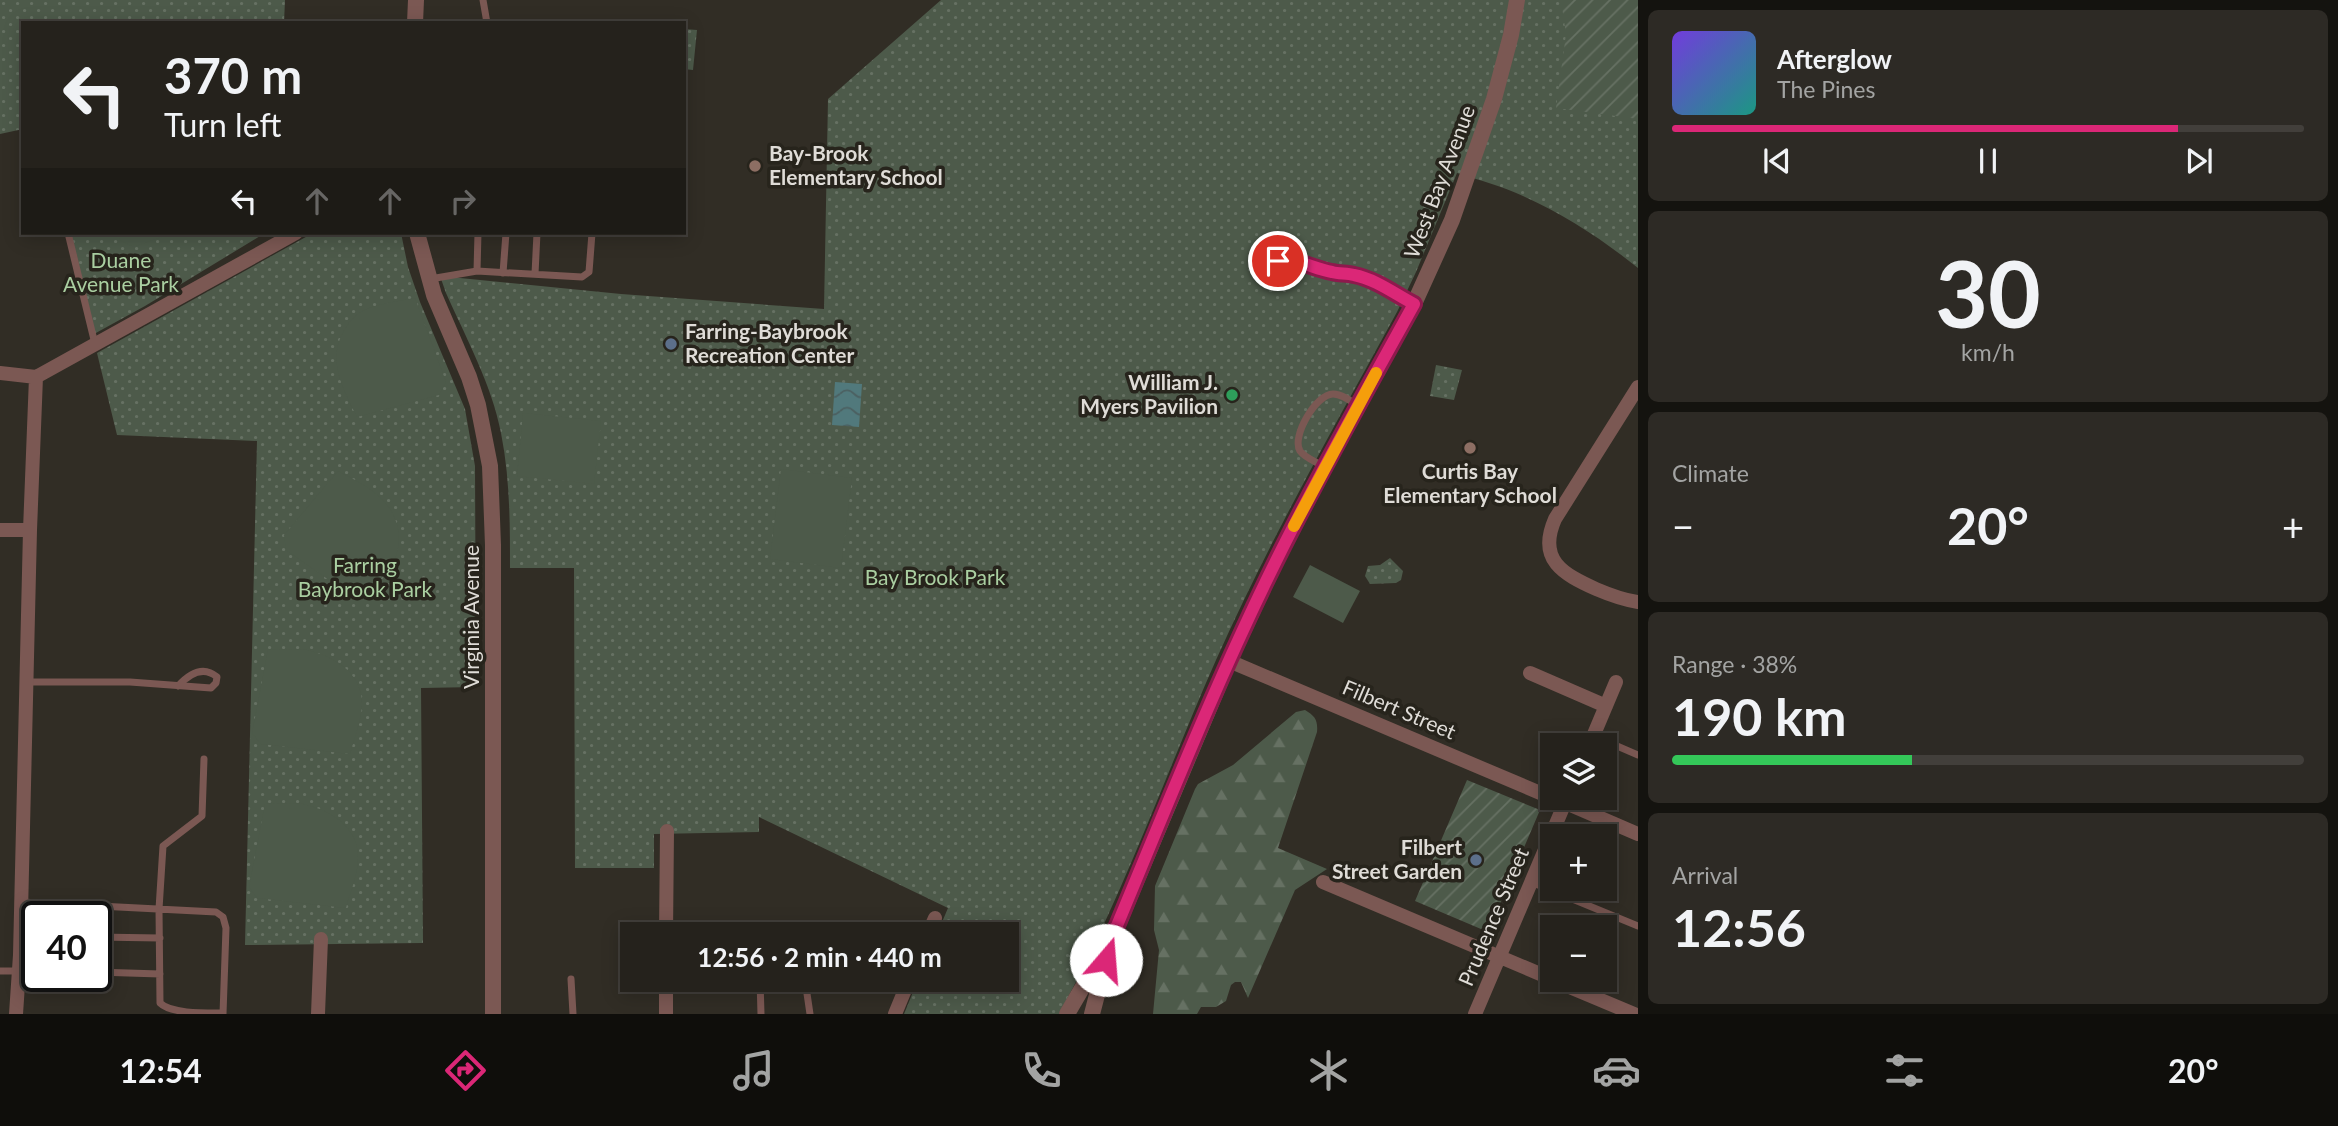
<!DOCTYPE html>
<html lang="en">
<head>
<meta charset="utf-8">
<style>
  :root { --surface:#25221c; --page:#2d2a25; --text:#f1f3f6; --muted:#a3a4a3; --line:#423f3b; --accent:#db2777 }
  body { margin:0; font-family:Lato,sans-serif; background:var(--page); color:var(--text); height:100vh; display:flex; flex-direction:column; font-size:26px; white-space:nowrap }
  * { box-sizing:border-box; margin:0 }
  p { font-size:23px; color:var(--muted) }
  .icon { flex:none; width:38px; height:38px; fill:none; stroke:currentColor; stroke-width:2; stroke-linecap:round; stroke-linejoin:round }
  .map { position:relative; flex:1; overflow:hidden }
  .details { display:flex; flex-direction:column; gap:10px; padding:10px; background:#14130f; width:700px }
  .details>* { flex:none }
  .top-card { position:absolute; left:21px; top:21px; width:665px; height:214px; border-radius:0px; box-shadow:0 4px 18px #0003,0 0 0 2px var(--line); background:#25221c; color:var(--text); overflow:hidden }
  .tools { position:absolute; left:1540px; top:733px; display:grid; gap:14px }
  .tools a { display:grid; place-items:center; width:77px; height:77px; border-radius:0px; background:var(--surface); box-shadow:0 4px 18px #0003,0 0 0 2px var(--line); font-size:35px }
  .speed { position:absolute; left:21px; top:901px; display:flex; gap:14px; font-size:35px; font-weight:700; text-align:center }
  .speed>* { display:grid; place-content:center; width:91px; height:91px; border-radius:50%; background:var(--surface); box-shadow:0 4px 18px #0003,0 0 0 2px var(--line); line-height:1 }
  .speed .limit { border:4px solid #111; border-radius:10px; background:#fff; color:#111 }
  .pin { position:absolute; display:grid; place-items:center; width:60px; height:60px; color:#fff; margin:-30px; border:4px solid #fff; border-radius:50%; box-shadow:0 2px 7px #0007 }
  .me { position:absolute; width:77px; margin:-38px; rotate:18deg; stroke-linejoin:round; filter:drop-shadow(0 0 5px #0008) }
  .turn { display:flex; align-items:center; gap:24px; height:147px; padding:0 28px; font-size:32px }
  .turn .icon { width:91px; height:91px; stroke-width:2.5 }
  .turn b { display:block; font-size:49px; line-height:60px }
  .lanes { display:flex; align-items:center; height:66px; padding:0 28px; background:#0003; justify-content:center; gap:35px; direction:ltr }
  .lanes .off { opacity:.35 }
  .big { font-size:52px; font-weight:700; line-height:1.1 }
  .details .card { flex:1; display:flex; flex-direction:column; justify-content:center; gap:10px; min-width:0; padding:0 24px; border-radius:10px; background:var(--page) }
  .details .dial { align-items:center; gap:0 }
  .dial b { font-size:91px; line-height:1 }
  .song { display:flex; align-items:center; gap:21px }
  .cover { width:84px; height:84px; border-radius:10px; background:linear-gradient(135deg,hsl(260 70% 55%),hsl(170 70% 35%)) }
  .played { height:7px; border-radius:4px; background:linear-gradient(90deg,var(--accent) 80%,var(--line) 80%) }
  .keys { display:flex; justify-content:space-around; direction:ltr }
  .heat { display:flex; justify-content:space-between; align-items:center; font-size:38px; direction:ltr }
  .charge { height:10px; border-radius:5px; background:linear-gradient(90deg,#34c759 38%,var(--line) 0) }
  .trip { position:absolute; left:620px; top:922px; width:399px; height:70px; border-radius:0px; background:var(--surface); box-shadow:0 4px 18px #0003,0 0 0 2px var(--line); font-weight:700; line-height:70px; text-align:center }
  .tab-bar { display:flex; height:112px; justify-content:space-around; align-items:center; background:#0f0e0b; color:var(--muted) }
  .tab-bar .icon { width:49px; height:49px }
  .tab-bar .active { color:var(--accent) }
  .tab-bar b { font-size:32px; color:var(--text) }
  main { display:flex; flex:1; min-height:0 }
  .map>svg:first-child { display:block }
  .forest { fill:url(#forest-firs) }
  .park { fill:url(#park-dots) }
  .garden { fill:url(#garden-furrows) }
  .pitch { fill:#4d5a4a }
  .water { fill:url(#water-waves) }
  .lines { fill:none; stroke-linecap:round; stroke-linejoin:round }
  .service { stroke:#7b5853; stroke-width:7 }
  .minor { stroke:#7b5853; stroke-width:14 }
  .tertiary { stroke:#7b5853; stroke-width:16 }
  .route-casing { stroke:#8e194d; stroke-width:18 }
  .route { stroke:#db2777; stroke-width:12 }
  .slow { stroke:#f59e0b; stroke-width:12 }
  .education-dot { fill:#8d6e63; stroke:#27241c; stroke-width:2.5 }
  .service-dot { fill:#5c6f8a; stroke:#27241c; stroke-width:2.5 }
  .leisure-dot { fill:#2e9e5b; stroke:#27241c; stroke-width:2.5 }
  .labels { text-anchor:middle; stroke-width:7; stroke-linejoin:round; paint-order:stroke }
  .poi-label { font-size:21px; font-weight:bold; fill:#dfdcd7; stroke:#27241c; text-anchor:start }
  .street-label { font-size:21px; fill:#dfdcd7; stroke:#27241c }
  .park-label { font-size:21px; fill:#aacfa1; stroke:#27241c }
</style>
</head>
<body>
<main>
<div class="map">
<svg width="1638" height="1014" viewBox="0 0 1638 1014">
  <defs>
    <pattern id="forest-firs" width="22" height="20" patternUnits="userSpaceOnUse" patternTransform="scale(1.75)"><rect width="22" height="20" fill="#4d5a4a"/><path d="M5 1l3.5 6h-7zM16 11l3.5 6h-7z" fill="#667163"/></pattern>
    <pattern id="park-dots" width="8" height="8" patternUnits="userSpaceOnUse" patternTransform="scale(1.75)"><rect width="8" height="8" fill="#4d5a4a"/><path d="M2 2h.1M6 6h.1" fill="none" stroke="#667163" stroke-width="1.8" stroke-linecap="round"/></pattern>
    <pattern id="garden-furrows" width="10" height="10" patternUnits="userSpaceOnUse" patternTransform="scale(1.75)"><rect width="10" height="10" fill="#4d5a4a"/><path d="M-1 1l2-2M0 10L10 0M9 11l2-2" fill="none" stroke="#667163"/></pattern>
    <pattern id="water-waves" width="16" height="10" patternUnits="userSpaceOnUse" patternTransform="scale(1.75)"><rect width="16" height="10" fill="#51797c"/><path d="M0 5q4-4 8 0t8 0" fill="none" stroke="#4b6061"/></pattern>
  </defs>
  <rect width="100%" height="100%" fill="#312d25"/>
  <path class="forest" d="M1305,710C1315,716 1318,720 1317,732L1278,848L1327,869L1295,890L1248,998L1241,982H1235L1231,985L1226,1001L1216,1007H1201L1197,1014H1153L1159,950L1154,930L1155,886L1195,789L1198,784L1233,765L1296,712Z"/>
  <path class="park" d="M0,0H285L284,23H23V129L0,134Z
    M941,0H1638V268C1602,239 1565,215 1523,196C1502,186 1479,180 1457,173L1416,272L1397,312C1334,427 1269,541 1216,660C1164,778 1121,901 1059,1014H904L918,980H1006V934H937L948,908L759,817V832L654,834V868H575L574,568H510C510,523 510,478 501,433C492,385 466,338 446,293L440,276L621,294L824,309L828,99Z
    M684,29L697,30L693,70L684,69Z
    M71,233H265L145,306L94,334Z
    M313,233H401L408,267L420,302L465,409L475,466L476,687L421,688L423,943L245,945L257,441L117,435L97,353Z
    M1436,365L1462,370L1454,400L1430,396Z
    M1390,558L1403,571L1401,580L1396,583L1370,584L1365,576L1368,566L1380,565Z"/>
  <path class="garden" d="M1561,0H1638V119L1556,108L1566,34Z
    M1467,780L1540,810L1488,932L1415,901Z"/>
  <path class="pitch" d="M118,233H173L133,247L120,240Z
    M415,298L446,382L439,395L357,417C342,387 325,357 347,326C351,319 360,311 367,309C382,303 399,301 415,298Z
    M523,413L601,421L594,484L517,476Z
    M781,469L852,478L841,568L770,559Z
    M338,471C367,486 398,501 399,539C399,547 396,558 392,565C383,578 370,589 359,601L286,550L284,535Z
    M1310,565L1360,591L1343,623L1293,597Z
    M303,649C331,655 363,671 362,705C361,721 354,739 350,754L261,744L252,733L268,650Z
    M299,803C328,809 359,825 358,859C358,875 350,892 346,908L257,898L249,887L265,804Z"/>
  <path class="water" d="M835,382L862,384L859,427L832,425Z"/>
  <g class="lines">
    <path class="service" d="M483,0L487,23
      M68,233L95,344
      M477,271L478,233
      M503,273L506,233
      M535,274L537,233
      M1268,277L1278,262C1301,259 1311,268 1331,272C1339,274 1346,273 1354,274C1375,279 1395,293 1414,304
      M430,279L477,271L582,277L589,272L592,233
      M1324,467C1317,462 1305,458 1300,451C1291,437 1316,394 1333,394C1342,394 1351,401 1358,406
      M26,682H130L211,688L216,683L217,677C203,665 189,674 178,686
      M1594,736L1638,755
      M204,759L202,816L163,846L159,909L160,1003C171,1014 206,1013 223,1013
      M1531,882L1638,926
      M21,902L216,912L223,917L226,928L223,1014
      M96,937L160,938
      M0,971H37
      M96,972L160,974
      M571,979L573,1014
      M760,980L761,1014
      M805,980L810,1014"/>
    <path class="minor" d="M0,373L36,377
      M36,377L296,233
      M1638,387L1555,519C1537,560 1563,574 1596,589C1610,595 1623,600 1638,602
      M0,530H30
      M1229,661L1552,798
      M1530,673L1606,706
      M1589,746L1616,682
      M1559,800L1638,834
      M1323,882L1552,979
      M666,934L667,831
      M928,934L935,918
      M1553,980L1634,1014
      M16,1014L20,955L30,530L36,377
      M318,1014L321,939
      M666,1014V980
      M895,1014L909,980
      M1475,1014L1567,798"/>
    <path class="tertiary" d="M415,23L416,0
      M417,233L434,295L469,377L478,405L490,466L493,545V1014
      M1067,1014L1102,954
      M1092,1014L1111,941L1229,661L1276,561L1317,481L1414,304L1452,220L1494,99L1511,35L1517,0"/>
  </g>
  <g class="lines">
    <g class="route-casing">
      <path id="route" d="M1106,960L1111,940C1164,813 1215,684 1276,561C1319,474 1367,389 1414,304C1395,294 1375,279 1354,275C1347,273 1339,274 1332,272C1311,268 1301,259 1278,261"/>
    </g>
    <use href="#route" class="route"/>
    <path class="slow" d="M1294,526L1376,373"/>
  </g>
  <g class="education-dot">
    <circle cx="755" cy="166" r="7"/>
    <circle cx="1470" cy="448" r="7"/>
  </g>
  <g class="service-dot">
    <circle cx="671" cy="344" r="7"/>
    <circle cx="1476" cy="860" r="7"/>
  </g>
  <circle class="leisure-dot" cx="1232" cy="395" r="7"/>
  <g class="labels">
    <g class="poi-label">
      <text x="769" y="161">Bay-Brook<tspan x="769" dy="24">Elementary School</tspan></text>
      <text x="685" y="339">Farring-Baybrook<tspan x="685" dy="24">Recreation Center</tspan></text>
      <text x="1218" y="390" text-anchor="end">William J.<tspan x="1218" dy="24">Myers Pavilion</tspan></text>
      <text x="1470" y="479" text-anchor="middle">Curtis Bay<tspan x="1470" dy="24">Elementary School</tspan></text>
      <text x="1462" y="855" text-anchor="end">Filbert<tspan x="1462" dy="24">Street Garden</tspan></text>
    </g>
    <g class="street-label">
      <text transform="translate(1440 182) rotate(-69)" y="7">West Bay Avenue</text>
      <text transform="translate(472 617) rotate(-90)" y="7">Virginia Avenue</text>
      <text transform="translate(1399 710) rotate(23)" y="7">Filbert Street</text>
      <text transform="translate(1494 917) rotate(-67)" y="7">Prudence Street</text>
    </g>
    <g class="park-label">
      <text x="121" y="268">Duane<tspan x="121" dy="24">Avenue Park</tspan></text>
      <text x="365" y="573">Farring<tspan x="365" dy="24">Baybrook Park</tspan></text>
      <text x="935" y="585">Bay Brook Park</text>
    </g>
  </g>
</svg>
<div class="tools">
<a><svg class="icon" aria-label="layers" viewBox="0 0 24 24"><path d="M12 4l9 5-9 5-9-5zM3 14l9 5 9-5"/></svg></a>
<a>+</a>
<a>−</a>
</div>
<div class="speed"><div class="limit">40</div></div>
<div class="pin" style="left:1278px;top:261px;background:#d93025"><svg class="icon" aria-label="arrive" viewBox="0 0 24 24"><path d="M6 21V4h12l-3 4 3 4H6"/></svg></div>
<svg class="me" style="left:1106px;top:960px" viewBox="-20 -20 40 40"><circle r="19" fill="#fff"/><path d="M0-13L10 11 0 6-10 11z" fill="#db2777"/></svg>
<div class="trip">12:56 · 2 min · 440 m</div>
<div class="top-card">
<div class="turn"><svg class="icon" aria-label="left" viewBox="0 0 24 24"><path d="M17 20v-9H6M10 6l-5 5 5 5"/></svg><div><b>370 m</b>Turn left</div></div>
<div class="lanes"><svg class="icon" aria-label="left" viewBox="0 0 24 24"><path d="M17 20v-9H6M10 6l-5 5 5 5"/></svg><svg class="icon off" aria-label="ahead" viewBox="0 0 24 24"><path d="M12 20V5M6 11l6-6 6 6"/></svg><svg class="icon off" aria-label="ahead" viewBox="0 0 24 24"><path d="M12 20V5M6 11l6-6 6 6"/></svg><svg class="icon off" aria-label="right" viewBox="0 0 24 24"><path d="M7 20v-9h11M14 6l5 5-5 5"/></svg></div>
</div>
</div>
<section class="details">
<div class="card">
<div class="song"><i class="cover"></i><div><b>Afterglow</b><p>The Pines</p></div></div>
<div class="played"></div>
<div class="keys"><svg class="icon" aria-label="previous" viewBox="0 0 24 24"><path d="M18 5L8 12l10 7zM5 5v14"/></svg><svg class="icon" aria-label="pause" viewBox="0 0 24 24"><path d="M8 5v14M16 5v14"/></svg><svg class="icon" aria-label="next" viewBox="0 0 24 24"><path d="M6 5l10 7-10 7zM19 5v14"/></svg></div>
</div>
<div class="card dial"><b>30</b><p>km/h</p></div>
<div class="card"><p>Climate</p>
<div class="heat"><a>−</a><b class="big">20°</b><a>+</a></div>
</div>
<div class="card"><p>Range · 38%</p><b class="big">190 km</b><div class="charge"></div></div>
<div class="card"><p>Arrival</p><b class="big">12:56</b></div>
</section>
</main>
<nav class="tab-bar">
<b>12:54</b>
<svg class="icon active" aria-label="directions" viewBox="0 0 24 24"><path d="M12 3l9 9-9 9-9-9zM9 14v-3h6M13 9l2 2-2 2"/></svg>
<svg class="icon" aria-label="music" viewBox="0 0 24 24"><path d="M9 18V5l10-2v13"/><circle cx="6" cy="18" r="3"/><circle cx="16" cy="16" r="3"/></svg>
<svg class="icon" aria-label="phone" viewBox="0 0 24 24"><path d="M5 4h4l2 5-3 2q2 4 5 5l2-3 5 2v4C11 20 4 13 5 4z"/></svg>
<svg class="icon" aria-label="climate" viewBox="0 0 24 24"><path d="M12 3v18M4 7l16 10M4 17L20 7"/></svg>
<svg class="icon" aria-label="car" viewBox="0 0 24 24"><path d="M5 17H2v-5l4-1 3-4h7l3 4 3 1v5h-3M9 17h6M6 11h13"/><circle cx="7" cy="17" r="2"/><circle cx="17" cy="17" r="2"/></svg>
<svg class="icon" aria-label="filters" viewBox="0 0 24 24"><path d="M4 7h16M4 17h16"/><circle cx="9" cy="7" r="2"/><circle cx="15" cy="17" r="2"/></svg>
<b>20°</b>
</nav>
</body>
</html>
